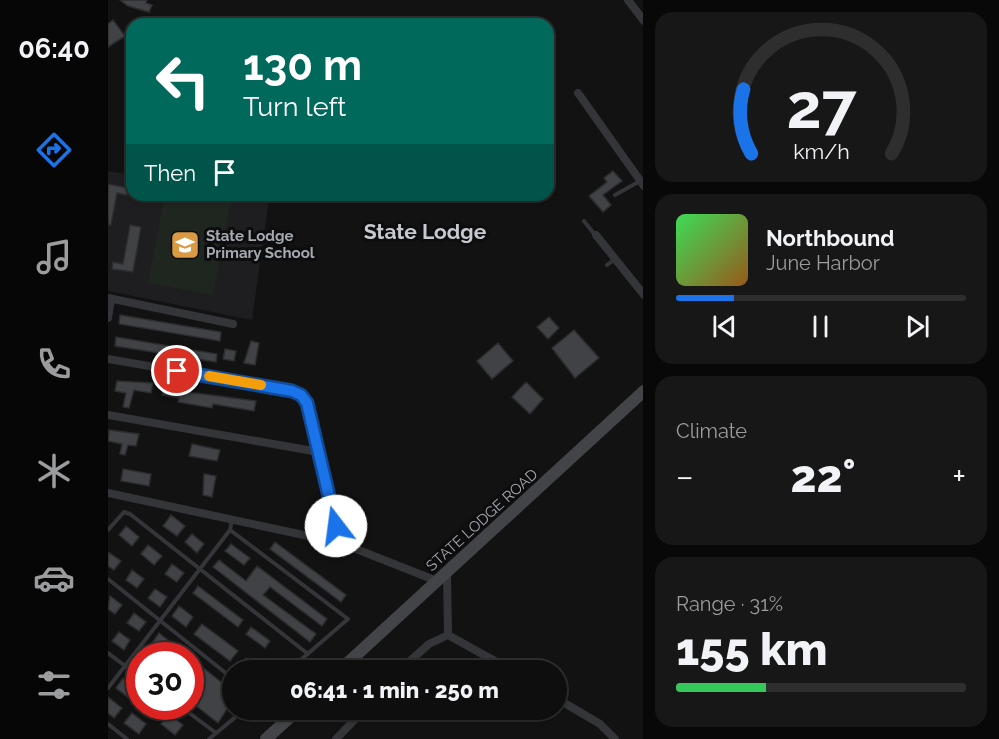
<!DOCTYPE html>
<html lang="en">
<head>
<meta charset="utf-8">
<style>
  :root { --surface:#0e0e0e; --page:#171717; --text:#f1f3f6; --muted:#9b9c9e; --line:#2e2e2e; --accent:#1a73e8 }
  body { margin:0; font-family:Raleway,sans-serif; background:var(--page); color:var(--text); height:100vh; display:flex; flex-direction:column; font-size:22px; white-space:nowrap }
  * { box-sizing:border-box; margin:0 }
  p { font-size:20px; color:var(--muted) }
  .icon { flex:none; width:33px; height:33px; fill:none; stroke:currentColor; stroke-width:2; stroke-linecap:round; stroke-linejoin:round }
  .map { position:relative; flex:1; overflow:hidden }
  .drawer { display:flex; flex-direction:column; gap:12px; padding:12px; background:#080808; width:356px }
  .drawer>* { flex:none }
  .hud { position:absolute; left:18px; top:18px; width:428px; height:183px; border-radius:18px; box-shadow:0 2px 4px #0004,0 0 0 2px var(--line); background:#00695c; color:#fff; overflow:hidden }
  .speed { position:absolute; left:18px; top:642px; display:flex; gap:12px; font-size:30px; font-weight:700; text-align:center }
  .speed>* { display:grid; place-content:center; width:78px; height:78px; border-radius:50%; background:var(--surface); box-shadow:0 2px 4px #0004,0 0 0 2px var(--line); line-height:1 }
  .speed .limit { border:9px solid #d22; background:#fff; color:#111 }
  .pin { position:absolute; display:grid; place-items:center; width:51px; height:51px; color:#fff; margin:-26px; border:3px solid #fff; border-radius:50%; box-shadow:0 2px 6px #0007 }
  .me { position:absolute; width:66px; margin:-33px; rotate:345deg; stroke-linejoin:round; filter:drop-shadow(0 0 4px #0008) }
  .turn { display:flex; align-items:center; gap:21px; height:126px; padding:0 18px; font-size:27px }
  .turn .icon { width:78px; height:78px; stroke-width:2.5 }
  .turn b { display:block; font-size:42px; line-height:51px }
  .then { display:flex; align-items:center; height:57px; padding:0 18px; background:#0003; gap:12px; font-size:22px }
  .big { font-size:45px; font-weight:800; line-height:1.1 }
  .drawer .tile { flex:1; display:flex; flex-direction:column; justify-content:center; gap:9px; min-width:0; padding:0 21px; border-radius:18px; background:var(--page) }
  .drawer .dial { align-items:center; gap:0 }
  .dial svg { height:156px; overflow:visible; fill:none; stroke:var(--line); stroke-width:7; stroke-linecap:round; text-anchor:middle }
  .dial text { fill:var(--text); stroke:none }
  .song { display:flex; align-items:center; gap:18px }
  .cover { width:72px; height:72px; border-radius:9px; background:linear-gradient(135deg,hsl(130 70% 55%),hsl(30 70% 35%)) }
  .played { height:6px; border-radius:3px; background:linear-gradient(90deg,var(--accent) 20%,var(--line) 20%) }
  .keys { display:flex; justify-content:space-around; direction:ltr }
  .heat { display:flex; justify-content:space-between; align-items:center; font-size:33px; direction:ltr }
  .charge { height:9px; border-radius:4px; background:linear-gradient(90deg,#34c759 31%,var(--line) 0) }
  .trip { position:absolute; left:114px; top:660px; width:345px; height:60px; border-radius:30px; background:var(--surface); box-shadow:0 2px 4px #0004,0 0 0 2px var(--line); font-weight:800; line-height:60px; text-align:center }
  main { display:flex; flex:1; min-height:0 }
  .tab-bar { display:flex; flex-direction:column; width:108px; justify-content:space-around; align-items:center; background:#060606; color:var(--muted) }
  .tab-bar .icon { width:42px; height:42px }
  .tab-bar .selected { color:var(--accent) }
  .tab-bar b { font-size:27px; color:var(--text) }
  .map>svg:first-child { display:block }
  .built { fill:#1e1e20 }
  .green { fill:#1f261f }
  .building { fill:#414246; stroke:#2c2d2f; stroke-width:1.5 }
  .lines { fill:none; stroke-linecap:round; stroke-linejoin:round }
  .lane { stroke:#343538; stroke-width:4 }
  .street { stroke:#343538; stroke-width:8 }
  .secondary { stroke:#424448; stroke-width:12 }
  .route-casing { stroke:#114b97; stroke-width:15 }
  .route { stroke:#1a73e8; stroke-width:10 }
  .slow { stroke:#f59e0b; stroke-width:10 }
  .labels { text-anchor:middle; stroke-width:6; stroke-linejoin:round; paint-order:stroke }
  .poi-label { font-size:15px; font-weight:bold; fill:#a5aab2; stroke:#0d0d0e; text-anchor:start }
  .street-label { font-size:15px; fill:#a5aab2; stroke:#0d0d0e }
  .district-label { font-size:21px; font-weight:bold; fill:#c6c9cf; stroke:#0d0d0e }
</style>
</head>
<body>
<main>
<nav class="tab-bar">
<b>06:40</b>
<svg class="icon selected" aria-label="directions" viewBox="0 0 24 24"><path d="M12 3l9 9-9 9-9-9zM9 14v-3h6M13 9l2 2-2 2"/></svg>
<svg class="icon" aria-label="music" viewBox="0 0 24 24"><path d="M9 18V5l10-2v13"/><circle cx="6" cy="18" r="3"/><circle cx="16" cy="16" r="3"/></svg>
<svg class="icon" aria-label="phone" viewBox="0 0 24 24"><path d="M5 4h4l2 5-3 2q2 4 5 5l2-3 5 2v4C11 20 4 13 5 4z"/></svg>
<svg class="icon" aria-label="climate" viewBox="0 0 24 24"><path d="M12 3v18M4 7l16 10M4 17L20 7"/></svg>
<svg class="icon" aria-label="car" viewBox="0 0 24 24"><path d="M5 17H2v-5l4-1 3-4h7l3 4 3 1v5h-3M9 17h6M6 11h13"/><circle cx="7" cy="17" r="2"/><circle cx="17" cy="17" r="2"/></svg>
<svg class="icon" aria-label="filters" viewBox="0 0 24 24"><path d="M4 7h16M4 17h16"/><circle cx="9" cy="7" r="2"/><circle cx="15" cy="17" r="2"/></svg>
</nav>
<div class="map">
<svg width="536" height="739" viewBox="0 0 536 739">
  <rect width="100%" height="100%" fill="#121213"/>
  <path class="built" d="M0,171L24,175V195H142L161,198L144,320L0,291Z"/>
  <path class="green" d="M57,195H97L123,200L105,295L40,283Z"/>
  <path class="building" d="M12,0H39L38,3L44,5L41,12L20,6Z
    M5,20L17,36L0,47V24Z
    M505,171L514,181L495,195L503,205L495,212L481,196L499,182L496,178Z
    M0,184L20,188L19,195L9,193L3,225H0Z
    M22,225L33,227L25,272L4,269L5,262L15,264Z
    M12,315L113,332L112,341L11,324Z
    M441,317L451,328L440,339L429,327Z
    M466,330L491,358L467,378L444,348Z
    M8,337L109,354L108,362L7,346Z
    M143,341L151,343L147,365L136,363Z
    M390,343L405,361L384,379L369,361Z
    M117,349L128,351L126,361L115,359Z
    M9,381L45,383L43,393L26,390L21,408L15,407L18,393L7,391Z
    M418,382L435,399L422,414L404,397Z
    M56,385L66,386L65,390L148,401L146,411L105,404L104,408L70,402L71,398L54,395Z
    M1,430L31,434L28,446L20,445L17,455L12,454L14,444L0,441Z
    M84,444L112,450L109,461L81,456Z
    M15,469L43,474L41,486L13,481Z
    M96,474L108,476L104,497L95,495Z
    M63,515L77,526L69,536L55,526Z
    M18,526L31,537L24,546L11,535Z
    M84,534L96,544L89,553L77,542Z
    M167,542L238,595L233,602L162,549Z
    M123,544L142,558L136,565L117,551Z
    M40,545L54,556L46,565L33,554Z
    M0,552L13,561L6,570L0,566Z
    M111,560L138,581L149,566L219,619L214,626L162,587L155,595L208,634L202,642L105,567Z
    M64,564L76,573L69,582L57,574Z
    M24,570L36,579L29,588L18,580Z
    M90,586L135,620L130,627L85,593Z
    M47,589L59,597L52,607L40,598Z
    M2,596L14,605L7,614L0,609Z
    M71,606L85,617L78,627L64,616Z
    M26,613L38,622L31,631L19,623Z
    M94,624L130,651L122,661L86,634Z
    M143,627L162,641L157,648L138,634Z
    M11,632L22,640L16,650L4,641Z
    M51,633L80,656H60L44,643Z
    M82,657L124,691V701L110,723L82,701Z
    M138,658L154,670H134L130,668Z
    M15,678L29,689L21,698L8,688Z
    M0,697L14,708L6,718L0,713Z
    M24,713L38,724L31,734L16,723Z
    M61,714L75,725L67,735L53,724Z"/>
  <g class="lines">
    <path class="lane" d="M507,195L532,181
      M476,221L487,235
      M499,265L507,259
      M0,530L16,512L22,514L200,654
      M122,530L240,619L181,670
      M0,579L124,678
      M0,653L32,677
      M0,688L122,530L124,519
      M72,706L108,733
      M0,724L19,739
      M101,739L136,710"/>
    <path class="street" d="M520,0L536,21
      M470,93L536,186
      M488,235L536,295
      M0,298L125,324
      M0,318L3,299
      M0,359L184,391L193,395L199,403L233,543
      M0,415L211,452
      M0,493L233,543L329,581
      M339,573L340,635
      M292,670L321,644L340,635L403,670
      M448,698L492,724L507,739
      M228,739L256,710"/>
    <path class="secondary" d="M232,670L536,391
      M158,739L190,710"/>
  </g>
  <g class="lines">
    <g class="route-casing">
      <path id="route" d="M69,371L184,391L193,395L199,403L228,526"/>
    </g>
    <use href="#route" class="route"/>
    <path class="slow" d="M101,376L153,385"/>
  </g>
  <defs>
    <g id="school-square" transform="scale(1.5)"><rect x="-9" y="-9" width="18" height="18" rx="4" fill="#da9a44" stroke="#0d0d0e"/><path d="M0-5L7-2L0 1L-7-2ZM-4 1L0 2.5L4 1V4Q0 6-4 4Z" fill="#fff"/></g>
  </defs>
  <g fill-rule="evenodd">
    <use href="#school-square" x="77" y="245"/>
  </g>
  <g class="labels">
    <g class="poi-label">
      <text x="98" y="241">State Lodge<tspan x="98" dy="17">Primary School</tspan></text>
    </g>
    <g class="street-label">
      <text transform="translate(374 520) rotate(-42)" y="5">STATE LODGE ROAD</text>
    </g>
    <g class="district-label">
      <text x="317" y="239">State Lodge</text>
    </g>
  </g>
</svg>
<div class="speed"><div class="limit">30</div></div>
<div class="pin" style="left:69px;top:371px;background:#d93025"><svg class="icon" aria-label="arrive" viewBox="0 0 24 24"><path d="M6 21V4h12l-3 4 3 4H6"/></svg></div>
<svg class="me" style="left:228px;top:526px" viewBox="-20 -20 40 40"><circle r="19" fill="#fff"/><path d="M0-13L10 11 0 6-10 11z" fill="#1a73e8"/></svg>
<div class="trip">06:41 · 1 min · 250 m</div>
<div class="hud">
<div class="turn"><svg class="icon" aria-label="left" viewBox="0 0 24 24"><path d="M17 20v-9H6M10 6l-5 5 5 5"/></svg><div><b>130 m</b>Turn left</div></div>
<div class="then">Then<svg class="icon" aria-label="arrive" viewBox="0 0 24 24"><path d="M6 21V4h12l-3 4 3 4H6"/></svg></div>
</div>
</div>
<section class="drawer">
<div class="tile dial"><svg viewBox="0 0 100 80">
<path d="M14 69A42 42 0 1 1 86 69"/>
<path d="M14 69A42 42 0 0 1 10 36" stroke="#1a73e8"/>
<text x="50" y="56" font-size="32" font-weight="700">27</text>
<text x="50" y="72" font-size="11">km/h</text>
</svg></div>
<div class="tile">
<div class="song"><i class="cover"></i><div><b>Northbound</b><p>June Harbor</p></div></div>
<div class="played"></div>
<div class="keys"><svg class="icon" aria-label="previous" viewBox="0 0 24 24"><path d="M18 5L8 12l10 7zM5 5v14"/></svg><svg class="icon" aria-label="pause" viewBox="0 0 24 24"><path d="M8 5v14M16 5v14"/></svg><svg class="icon" aria-label="next" viewBox="0 0 24 24"><path d="M6 5l10 7-10 7zM19 5v14"/></svg></div>
</div>
<div class="tile"><p>Climate</p>
<div class="heat"><a>−</a><b class="big">22°</b><a>+</a></div>
</div>
<div class="tile"><p>Range · 31%</p><b class="big">155 km</b><div class="charge"></div></div>
</section>
</main>
</body>
</html>
